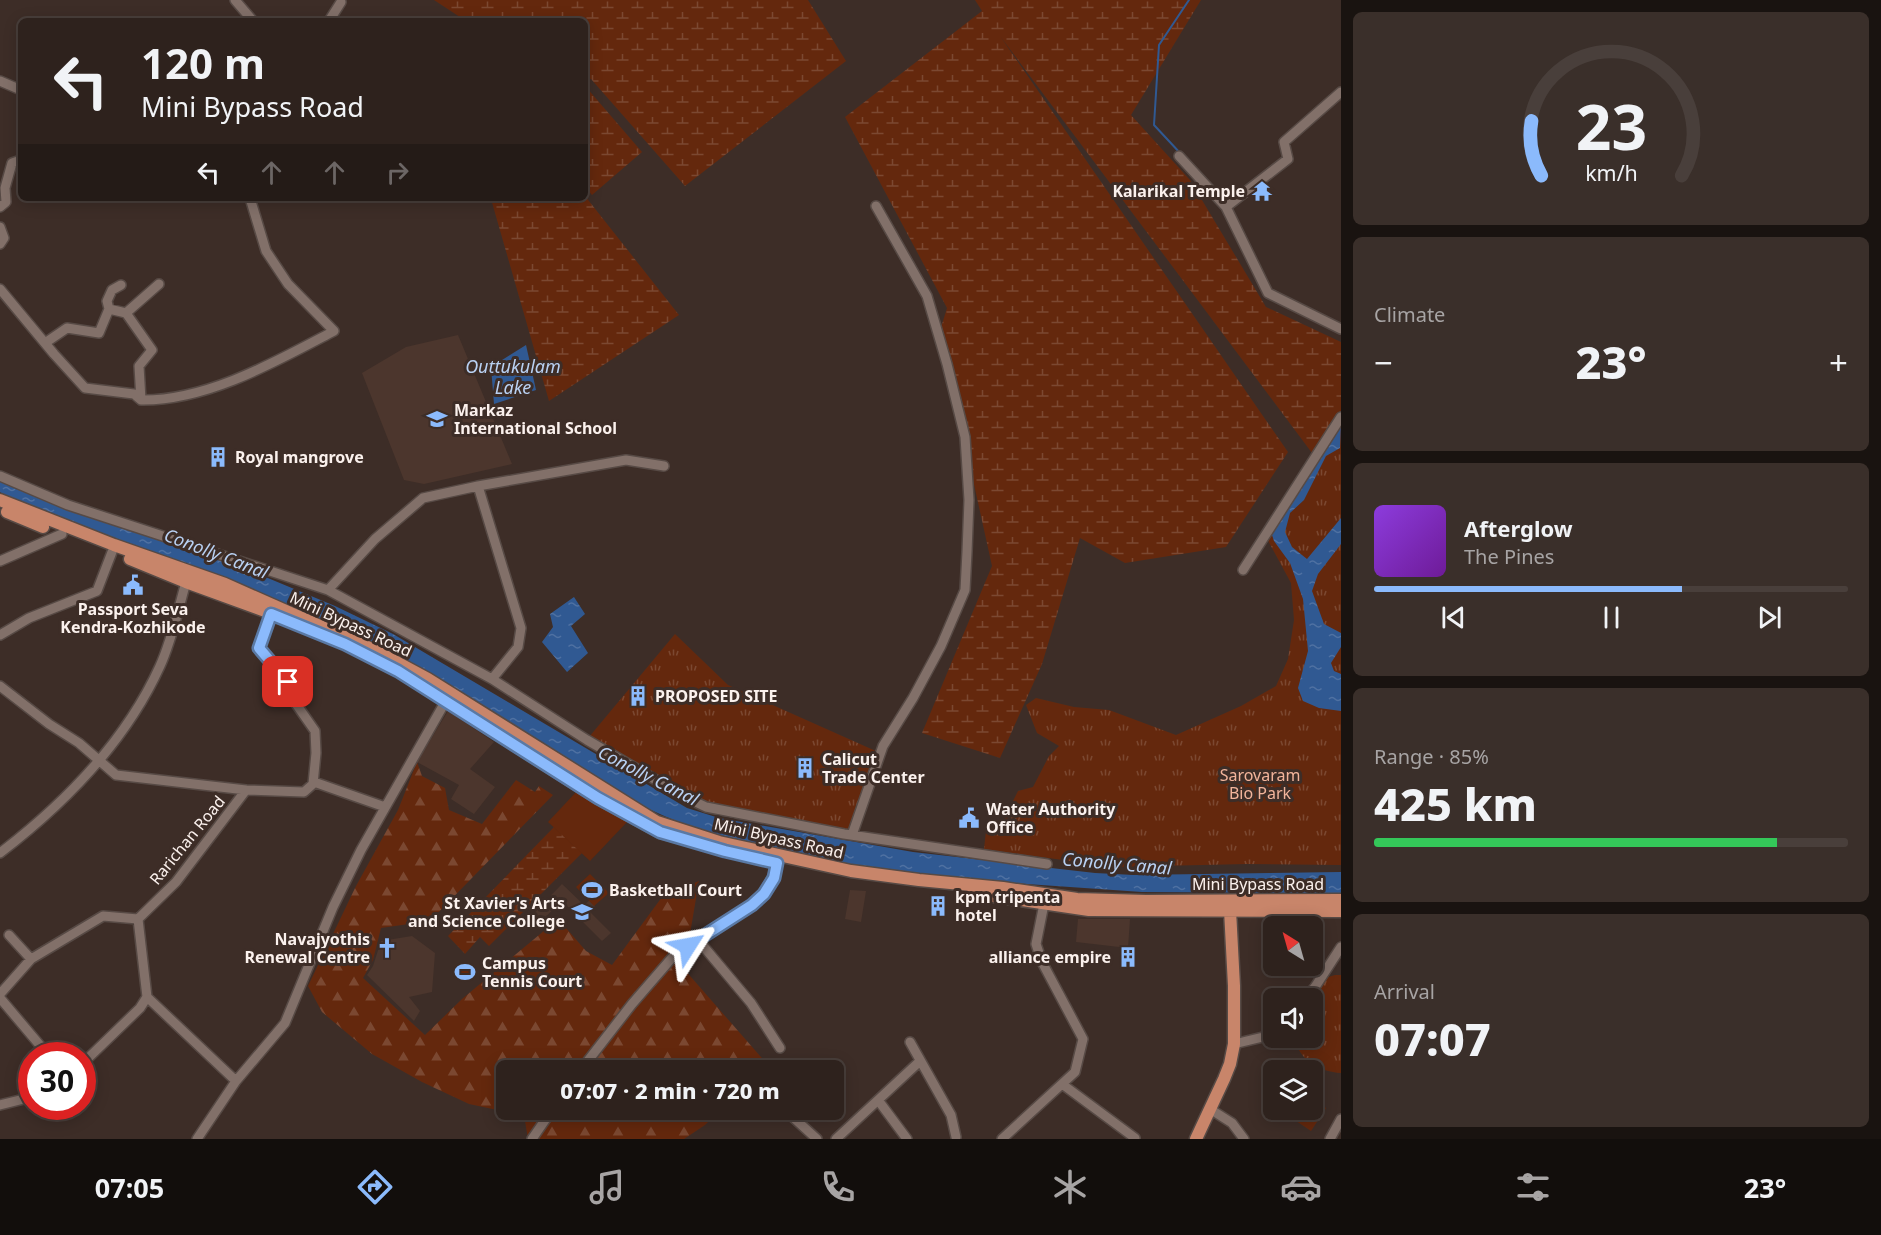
<!DOCTYPE html>
<html lang="en">
<head>
<meta charset="utf-8">
<style>
  :root { --surface:#2e221d; --page:#3a2f2a; --text:#f1f3f6; --muted:#a7a4a4; --line:#493f3b; --accent:#8bbafc }
  body { margin:0; font-family:"Noto Sans",sans-serif; background:var(--page); color:var(--text); height:100vh; display:flex; flex-direction:column; font-size:22px; white-space:nowrap }
  * { box-sizing:border-box; margin:0 }
  p { font-size:20px; color:var(--muted) }
  .icon { flex:none; width:33px; height:33px; fill:none; stroke:currentColor; stroke-width:2; stroke-linecap:round; stroke-linejoin:round }
  .map { position:relative; flex:1; overflow:hidden }
  .details { display:flex; flex-direction:column; gap:12px; padding:12px; background:#191310; width:540px }
  .details>* { flex:none }
  .hud { position:absolute; left:18px; top:18px; width:570px; height:183px; border-radius:9px; box-shadow:0 3px 15px #0003,0 0 0 2px var(--line); background:#2e221d; color:var(--text); overflow:hidden }
  .needle { width:39px; rotate:323deg }
  .tools { position:absolute; left:1263px; top:916px; display:grid; gap:12px }
  .tools a { display:grid; place-items:center; width:60px; height:60px; border-radius:9px; background:var(--surface); box-shadow:0 3px 15px #0003,0 0 0 2px var(--line); font-size:30px }
  .speed { position:absolute; left:18px; top:1042px; display:flex; gap:12px; font-size:30px; font-weight:700; text-align:center }
  .speed>* { display:grid; place-content:center; width:78px; height:78px; border-radius:50%; background:var(--surface); box-shadow:0 3px 15px #0003,0 0 0 2px var(--line); line-height:1 }
  .speed .limit { border:9px solid #d22; background:#fff; color:#111 }
  .pin { position:absolute; display:grid; place-items:center; width:51px; height:51px; color:#fff; margin:-26px; border-radius:12px; box-shadow:0 3px 9px #0006 }
  .me { position:absolute; width:66px; margin:-33px; rotate:56deg; stroke-linejoin:round; filter:drop-shadow(0 0 4px #0008) }
  .turn { display:flex; align-items:center; gap:21px; height:126px; padding:0 24px; font-size:27px }
  .turn .icon { width:78px; height:78px; stroke-width:2.5 }
  .turn b { display:block; font-size:42px; line-height:51px }
  .lanes { display:flex; align-items:center; height:57px; padding:0 24px; background:#0003; justify-content:center; gap:30px; direction:ltr }
  .lanes .off { opacity:.35 }
  .big { font-size:45px; font-weight:800; line-height:1.1 }
  .details .widget { flex:1; display:flex; flex-direction:column; justify-content:center; gap:9px; min-width:0; padding:0 21px; border-radius:9px; background:var(--page) }
  .details .dial { align-items:center; gap:0 }
  .dial svg { height:156px; overflow:visible; fill:none; stroke:var(--line); stroke-width:7; stroke-linecap:round; text-anchor:middle }
  .dial text { fill:var(--text); stroke:none }
  .song { display:flex; align-items:center; gap:18px }
  .cover { width:72px; height:72px; border-radius:9px; background:linear-gradient(135deg,hsl(270 70% 55%),hsl(280 70% 35%)) }
  .played { height:6px; border-radius:3px; background:linear-gradient(90deg,var(--accent) 65%,var(--line) 65%) }
  .keys { display:flex; justify-content:space-around; direction:ltr }
  .heat { display:flex; justify-content:space-between; align-items:center; font-size:33px; direction:ltr }
  .charge { height:9px; border-radius:4px; background:linear-gradient(90deg,#34c759 85%,var(--line) 0) }
  .trip { position:absolute; left:496px; top:1060px; width:348px; height:60px; border-radius:9px; background:var(--surface); box-shadow:0 3px 15px #0003,0 0 0 2px var(--line); font-weight:800; line-height:60px; text-align:center }
  .menu { display:flex; height:96px; justify-content:space-around; align-items:center; background:#120e0c; color:var(--muted) }
  .menu .icon { width:42px; height:42px }
  .menu .current { color:var(--accent) }
  .menu b { font-size:27px; color:var(--text) }
  main { display:flex; flex:1; min-height:0 }
  .map>svg:first-child { display:block }
  .built { fill:#4c362d }
  .grass { fill:url(#grass-tufts) }
  .forest { fill:url(#forest-firs) }
  .wetland { fill:url(#wetland-marsh) }
  .garden { fill:#64280d }
  .water { fill:url(#water-ripples) }
  .lines { fill:none; stroke-linecap:round; stroke-linejoin:round }
  .stream { stroke:#305992; stroke-width:2 }
  .minor-casing { stroke:#574a45; stroke-width:12 }
  .major-casing { stroke:#574a45; stroke-width:15 }
  .minor { stroke:#827069; stroke-width:9 }
  .major { stroke:#c8856a; stroke-width:12 }
  .route-casing { stroke:#5a79a4; stroke-width:15 }
  .route { stroke:#8bbafc; stroke-width:10 }
  .labels { text-anchor:middle; stroke-width:6; stroke-linejoin:round; paint-order:stroke }
  .poi-label { font-size:16px; font-weight:bold; fill:#fbf1ed; stroke:#3d2d27; text-anchor:start }
  .street-label { font-size:16px; fill:#fbf1ed; stroke:#3d2d27 }
  .park-label { font-size:16px; fill:#f2b49b; stroke:#3d2d27 }
  .water-label { font-size:18px; font-style:italic; fill:#b9d1f3; stroke:#3d2d27 }
</style>
</head>
<body>
<main>
<div class="map">
<svg width="1341" height="1139" viewBox="0 0 1341 1139">
  <defs>
    <pattern id="grass-tufts" width="24" height="20" patternUnits="userSpaceOnUse" patternTransform="scale(1.5)"><rect width="24" height="20" fill="#64280d"/><path d="M3 7l-1-3M5 7V3M7 7l1-3M15 17l-1-3M17 17v-4M19 17l1-3" fill="none" stroke="#7b4831"/></pattern>
    <pattern id="forest-firs" width="22" height="20" patternUnits="userSpaceOnUse" patternTransform="scale(1.5)"><rect width="22" height="20" fill="#64280d"/><path d="M5 1l3.5 6h-7zM16 11l3.5 6h-7z" fill="#7b4831"/></pattern>
    <pattern id="wetland-marsh" width="20" height="14" patternUnits="userSpaceOnUse" patternTransform="scale(1.5)"><rect width="20" height="14" fill="#64280d"/><path d="M1 5h8M5 5V1M11 12h8M15 12V8" fill="none" stroke="#7b4831"/></pattern>
    <pattern id="water-ripples" width="26" height="14" patternUnits="userSpaceOnUse" patternTransform="scale(1.5)"><rect width="26" height="14" fill="#305992"/><path d="M2 4q2-2 4 0t4 0M15 11q2-2 4 0t4 0" fill="none" stroke="#4f71a2"/></pattern>
  </defs>
  <rect width="100%" height="100%" fill="#3d2d27"/>
  <path class="built" d="M458,335L512,464L424,484L404,480L362,373L406,347Z
    M448,711L494,742L470,769L495,787L474,814L451,799L459,785L417,762Z
    M562,884L584,905L590,900L595,906L589,911L611,933L602,941L562,901L538,924L531,916Z
    M850,890L866,891L861,922L845,919Z
    M1078,919H1130L1128,948L1076,942Z
    M412,936L435,953L432,992L409,997L420,1011L414,1021L367,975L373,966L381,941Z"/>
  <path class="grass" d="M1341,415V865L1247,864L1113,867L984,849L986,831L1001,825L1018,791L1033,787L1049,756L1059,746L1037,733L1026,705L1036,698L1074,707L1109,710L1176,735L1241,706L1276,686L1288,659L1294,620L1291,583L1265,535Z
    M675,634L728,685L878,752L851,831L707,803L589,737Z
    M1335,975H1341V1073C1320,1072 1299,1060 1294,1038H1312V999L1299,998C1309,986 1319,979 1335,975Z
    M1313,1099L1326,1108L1311,1131L1280,1110H1312Z"/>
  <path class="forest" d="M417,762L422,776L445,788L449,810L482,824L516,780L535,792L539,786L553,795L430,921L381,928L373,960L363,978L425,1035L462,999L551,925L566,928L586,951L612,965L662,897L699,881L684,969L767,1064L759,1071H507V1110H720L705,1125L684,1139H528L525,1121L502,1111L469,1104L422,1082L372,1054L322,1012L308,986L356,886L398,810Z"/>
  <path class="wetland" d="M434,0H808L846,61L685,186L591,79L585,82V21H466Z
    M975,0H1201L1131,115L1190,180L1266,307L1341,342V411L1312,453L1000,36L1288,452L1226,547L1125,563L1080,538L1042,664L1000,758L922,733L992,566L951,380L939,334L947,308L845,117L982,11Z
    M586,87L642,152L592,195L585,187Z
    M585,196L679,315L549,401L491,199L585,198Z
    M554,827L582,853L489,946L480,937L465,954L448,936Z"/>
  <path class="garden" d="M578,790L628,821L590,861L548,822Z
    M590,874L609,893L594,906L576,887Z
    M457,967L475,968L473,976L454,975Z"/>
  <path class="water" d="M526,345L536,390L494,404L491,367Z
    M1341,421L1340,448L1326,456L1304,500L1290,513L1285,532L1292,547L1307,559L1341,518V544L1318,574L1312,591L1324,624L1341,633V647L1331,663L1334,671L1341,674V711L1319,708L1303,701L1298,688L1308,651L1303,599L1290,563L1274,541L1271,532Z
    M0,480L76,513L246,569L335,606L393,634L687,808L719,818L913,852L1095,873L1134,875L1341,872V893L1142,892L1013,883L962,877L957,881C849,863 734,854 635,802L391,653L344,629L235,582L23,507L0,492Z
    M574,597L585,614L571,626L588,653L567,672L542,642L553,627L550,614Z"/>
  <g class="lines">
    <path class="stream" d="M1181,154L1154,125L1159,45L1189,0"/>
    <g class="minor-casing">
      <path id="minor" d="M235,0L253,21
        M329,21L341,2
        M0,81L21,90
        M1179,156L1226,207L1268,293L1341,329
        M0,207L6,202L5,188L12,163L21,160
        M1226,207L1288,159L1284,142L1341,92
        M0,227L4,238L0,244
        M0,289L54,354L85,388L134,394L141,400C207,401 277,361 334,331L288,284L266,251L250,198
        M109,309L107,301L112,290L121,285
        M126,313L159,284
        M45,343L67,328L99,333L109,309L126,313L152,350L139,366L141,400
        M0,476L68,505L328,590L492,679L587,740L687,798L706,807L844,834L1047,864
        M478,486L626,460L664,466
        M0,561L62,534
        M1243,570L1341,417
        M328,590L375,539L423,498L478,486L521,628L518,647L492,679
        M0,635L29,618L97,591L112,552
        M0,686L49,724L79,743L116,775L246,790
        M314,782L385,807
        M852,835L883,746L913,698L941,646L965,590L967,552L969,500L965,437L947,364L927,296L876,206
        M0,853C64,804 126,741 160,666C172,640 178,610 186,582
        M777,863C768,903 735,916 703,935L700,939L704,947L751,1003L780,1048
        M31,959L103,916L138,919
        M0,994L31,959L9,935
        M147,997L236,1081
        M0,998L49,1056
        M1305,999L1315,987L1341,947
        M910,1042L951,1115L956,1137
        M1234,1044L1263,1037L1274,1031
        M82,1064L140,1008L147,997L138,919L176,882L246,790L304,792L313,784L316,753L315,731L294,701L288,682L259,648L271,614
        M580,1071L632,1004L677,952L700,939
        M1062,1084L1135,1138
        M878,1100L907,1139
        M0,1105L32,1097
        M1210,1109L1232,1123L1244,1139
        M785,1110L817,1139
        M197,1139L236,1081L285,1023L333,907L361,850L448,697
        M532,1139L552,1110
        M836,1139L919,1062
        M1002,1139L1075,1072L1083,1039L1042,962L1036,944L1045,899
        M1330,1139L1341,1119"/>
    </g>
    <g class="major-casing">
      <path id="major" d="M0,500L114,545L225,584L374,650L428,679L657,822L719,842L851,871L919,880L1003,888L1077,899L1146,901L1341,900
        M7,512L43,527
        M130,559L186,582L284,618
        M406,675L598,798L660,832L679,837
        M973,893L1089,910L1341,911
        M1196,1139L1224,1079L1230,1064L1234,1044V986L1230,910"/>
    </g>
    <use href="#minor" class="minor"/>
    <use href="#major" class="major"/>
  </g>
  <g class="lines">
    <g class="route-casing">
      <path id="route" d="M288,682L259,648L271,614L345,644L398,671L598,798L660,832L725,851L777,863L774,878L764,894L752,905L688,946"/>
    </g>
    <use href="#route" class="route"/>
  </g>
  <defs>
    <g id="temple-bare" transform="scale(1.62)"><path d="M0-6L5-2H3V0L6.5 2.5H4V6H1.5V3h-3V6H-4V2.5H-6.5L-3 0V-2H-5Z" fill="#8bbafc" stroke="#3d2d27" stroke-width="2.5" paint-order="stroke"/></g>
    <g id="school-bare" transform="scale(1.62)"><path d="M0-5L7-2L0 1L-7-2ZM-4 1L0 2.5L4 1V4Q0 6-4 4Z" fill="#8bbafc" stroke="#3d2d27" stroke-width="2.5" paint-order="stroke"/></g>
    <g id="building-bare" transform="scale(1.62)"><path d="M-4-6H4V6H1V3H-1V6H-4ZM-2.5-4.3h1.7v1.8h-1.7ZM.8-4.3h1.7v1.8H.8ZM-2.5-1h1.7V.8h-1.7ZM.8-1h1.7V.8H.8Z" fill="#8bbafc" stroke="#3d2d27" stroke-width="2.5" paint-order="stroke"/></g>
    <g id="civic-bare" transform="scale(1.62)"><path d="M-.6-6.5H3V-4.5H.6V-3L4-1V1h2V6H-6V1h2V-1L-.6-3ZM-1.2 2.5V6h2.4V2.5Z" fill="#8bbafc" stroke="#3d2d27" stroke-width="2.5" paint-order="stroke"/></g>
    <g id="stadium-bare" transform="scale(1.62)"><path d="M0-5a6.5 5 0 1 0 0 10a6.5 5 0 1 0 0-10ZM-3.5-1.8h7v3.6h-7Z" fill="#8bbafc" stroke="#3d2d27" stroke-width="2.5" paint-order="stroke"/></g>
    <g id="university-bare" transform="scale(1.62)"><path d="M0-5L7-2L0 1L-7-2ZM-4 1L0 2.5L4 1V4Q0 6-4 4Z" fill="#8bbafc" stroke="#3d2d27" stroke-width="2.5" paint-order="stroke"/></g>
    <g id="church-bare" transform="scale(1.62)"><path d="M-1.2-6h2.4v3.5h3.3v2.4h-3.3V6h-2.4V-.1h-3.3v-2.4h3.3Z" fill="#8bbafc" stroke="#3d2d27" stroke-width="2.5" paint-order="stroke"/></g>
  </defs>
  <g fill-rule="evenodd">
    <use href="#temple-bare" x="1262" y="191"/>
    <use href="#school-bare" x="437" y="419"/>
    <use href="#building-bare" x="218" y="457"/>
    <use href="#civic-bare" x="133" y="585"/>
    <use href="#building-bare" x="638" y="696"/>
    <use href="#building-bare" x="805" y="768"/>
    <use href="#civic-bare" x="969" y="818"/>
    <use href="#stadium-bare" x="592" y="890"/>
    <use href="#building-bare" x="938" y="906"/>
    <use href="#university-bare" x="582" y="912"/>
    <use href="#church-bare" x="387" y="948"/>
    <use href="#building-bare" x="1128" y="957"/>
    <use href="#stadium-bare" x="465" y="972"/>
  </g>
  <g class="labels">
    <g class="poi-label">
      <text x="1245" y="197" text-anchor="end">Kalarikal Temple</text>
      <text x="454" y="416">Markaz<tspan x="454" dy="18">International School</tspan></text>
      <text x="235" y="463">Royal mangrove</text>
      <text x="133" y="615" text-anchor="middle">Passport Seva<tspan x="133" dy="18">Kendra-Kozhikode</tspan></text>
      <text x="655" y="702">PROPOSED SITE</text>
      <text x="822" y="765">Calicut<tspan x="822" dy="18">Trade Center</tspan></text>
      <text x="986" y="815">Water Authority<tspan x="986" dy="18">Office</tspan></text>
      <text x="609" y="896">Basketball Court</text>
      <text x="955" y="903">kpm tripenta<tspan x="955" dy="18">hotel</tspan></text>
      <text x="565" y="909" text-anchor="end">St Xavier's Arts<tspan x="565" dy="18">and Science College</tspan></text>
      <text x="370" y="945" text-anchor="end">Navajyothis<tspan x="370" dy="18">Renewal Centre</tspan></text>
      <text x="1111" y="963" text-anchor="end">alliance empire</text>
      <text x="482" y="969">Campus<tspan x="482" dy="18">Tennis Court</tspan></text>
    </g>
    <g class="street-label">
      <text transform="translate(351 624) rotate(25)" y="6">Mini Bypass Road</text>
      <text transform="translate(779 838) rotate(13)" y="6">Mini Bypass Road</text>
      <text transform="translate(187 840) rotate(-51)" y="6">Rarichan Road</text>
      <text x="1258" y="890">Mini Bypass Road</text>
    </g>
    <g class="park-label">
      <text x="1260" y="781">Sarovaram<tspan x="1260" dy="18">Bio Park</tspan></text>
    </g>
    <g class="water-label">
      <text x="513" y="373">Outtukulam<tspan x="513" dy="21">Lake</tspan></text>
      <text transform="translate(216 554) rotate(21)" y="6">Conolly Canal</text>
      <text transform="translate(648 776) rotate(27)" y="6">Conolly Canal</text>
      <text transform="translate(1117 864) rotate(5)" y="6">Conolly Canal</text>
    </g>
  </g>
</svg>
<div class="tools">
<a><svg class="needle" viewBox="-14 -14 28 28"><path d="M0-13l5 13h-10z" fill="#e53935"/><path d="M0 13l5-13h-10z" fill="#a7a4a4"/></svg></a>
<a><svg class="icon" aria-label="sound" viewBox="0 0 24 24"><path d="M4 9h4l5-4v14l-5-4H4zM17 9q2 3 0 6"/></svg></a>
<a><svg class="icon" aria-label="layers" viewBox="0 0 24 24"><path d="M12 4l9 5-9 5-9-5zM3 14l9 5 9-5"/></svg></a>
</div>
<div class="speed"><div class="limit">30</div></div>
<div class="pin" style="left:288px;top:682px;background:#d93025"><svg class="icon" aria-label="arrive" viewBox="0 0 24 24"><path d="M6 21V4h12l-3 4 3 4H6"/></svg></div>
<svg class="me" style="left:688px;top:946px" viewBox="-20 -20 40 40"><path d="M0-17L14 15 0 8-14 15z" fill="#8bbafc" stroke="#fff" stroke-width="4"/></svg>
<div class="trip">07:07 · 2 min · 720 m</div>
<div class="hud">
<div class="turn"><svg class="icon" aria-label="left" viewBox="0 0 24 24"><path d="M17 20v-9H6M10 6l-5 5 5 5"/></svg><div><b>120 m</b>Mini Bypass Road</div></div>
<div class="lanes"><svg class="icon" aria-label="left" viewBox="0 0 24 24"><path d="M17 20v-9H6M10 6l-5 5 5 5"/></svg><svg class="icon off" aria-label="ahead" viewBox="0 0 24 24"><path d="M12 20V5M6 11l6-6 6 6"/></svg><svg class="icon off" aria-label="ahead" viewBox="0 0 24 24"><path d="M12 20V5M6 11l6-6 6 6"/></svg><svg class="icon off" aria-label="right" viewBox="0 0 24 24"><path d="M7 20v-9h11M14 6l5 5-5 5"/></svg></div>
</div>
</div>
<section class="details">
<div class="widget dial"><svg viewBox="0 0 100 80">
<path d="M14 69A42 42 0 1 1 86 69"/>
<path d="M14 69A42 42 0 0 1 9 41" stroke="#8bbafc"/>
<text x="50" y="56" font-size="32" font-weight="700">23</text>
<text x="50" y="72" font-size="11">km/h</text>
</svg></div>
<div class="widget"><p>Climate</p>
<div class="heat"><a>−</a><b class="big">23°</b><a>+</a></div>
</div>
<div class="widget">
<div class="song"><i class="cover"></i><div><b>Afterglow</b><p>The Pines</p></div></div>
<div class="played"></div>
<div class="keys"><svg class="icon" aria-label="previous" viewBox="0 0 24 24"><path d="M18 5L8 12l10 7zM5 5v14"/></svg><svg class="icon" aria-label="pause" viewBox="0 0 24 24"><path d="M8 5v14M16 5v14"/></svg><svg class="icon" aria-label="next" viewBox="0 0 24 24"><path d="M6 5l10 7-10 7zM19 5v14"/></svg></div>
</div>
<div class="widget"><p>Range · 85%</p><b class="big">425 km</b><div class="charge"></div></div>
<div class="widget"><p>Arrival</p><b class="big">07:07</b></div>
</section>
</main>
<nav class="menu">
<b>07:05</b>
<svg class="icon current" aria-label="directions" viewBox="0 0 24 24"><path d="M12 3l9 9-9 9-9-9zM9 14v-3h6M13 9l2 2-2 2"/></svg>
<svg class="icon" aria-label="music" viewBox="0 0 24 24"><path d="M9 18V5l10-2v13"/><circle cx="6" cy="18" r="3"/><circle cx="16" cy="16" r="3"/></svg>
<svg class="icon" aria-label="phone" viewBox="0 0 24 24"><path d="M5 4h4l2 5-3 2q2 4 5 5l2-3 5 2v4C11 20 4 13 5 4z"/></svg>
<svg class="icon" aria-label="climate" viewBox="0 0 24 24"><path d="M12 3v18M4 7l16 10M4 17L20 7"/></svg>
<svg class="icon" aria-label="car" viewBox="0 0 24 24"><path d="M5 17H2v-5l4-1 3-4h7l3 4 3 1v5h-3M9 17h6M6 11h13"/><circle cx="7" cy="17" r="2"/><circle cx="17" cy="17" r="2"/></svg>
<svg class="icon" aria-label="filters" viewBox="0 0 24 24"><path d="M4 7h16M4 17h16"/><circle cx="9" cy="7" r="2"/><circle cx="15" cy="17" r="2"/></svg>
<b>23°</b>
</nav>
</body>
</html>
